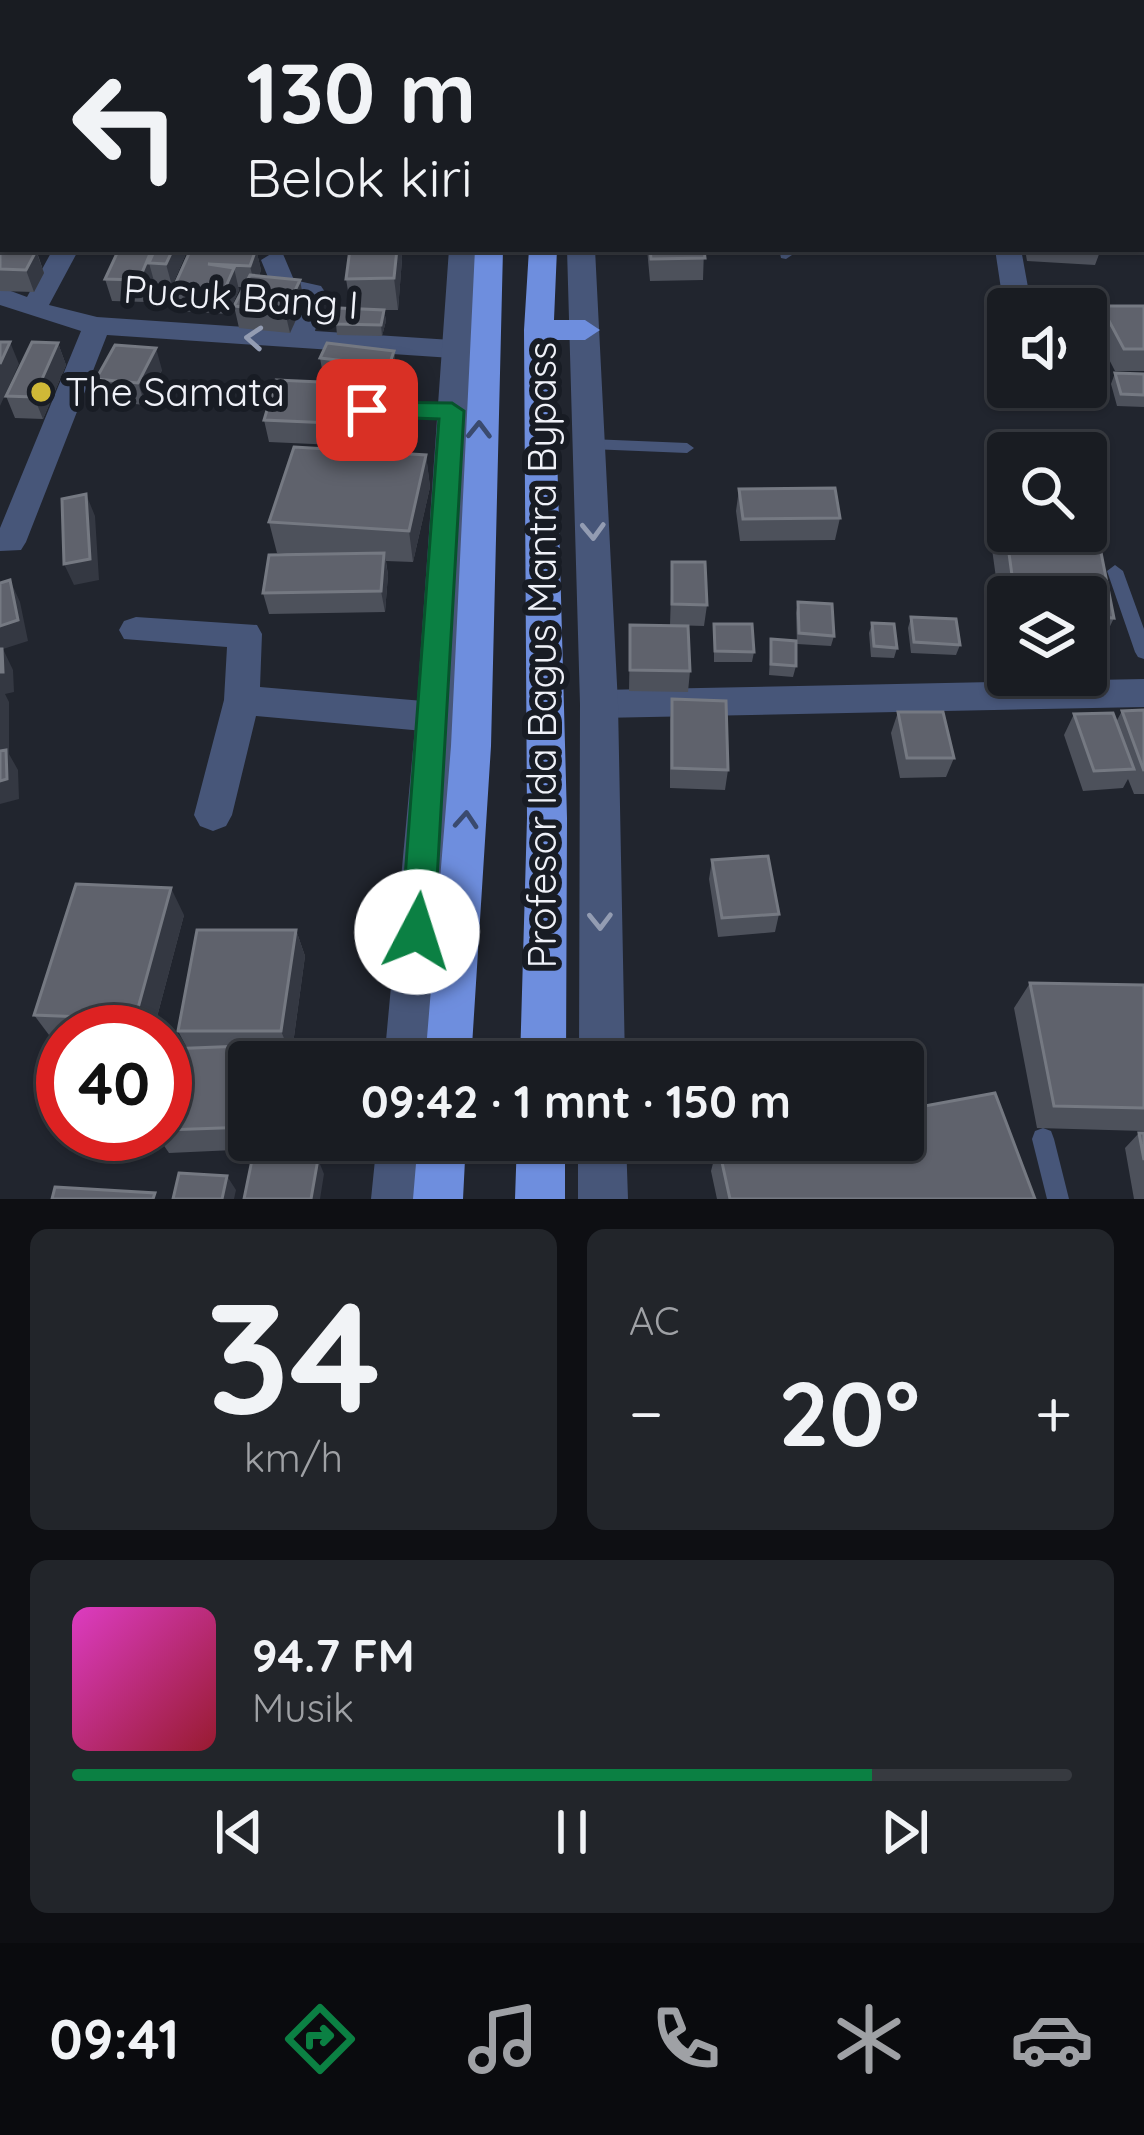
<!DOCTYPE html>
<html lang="id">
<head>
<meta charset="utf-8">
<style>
  :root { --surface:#191c22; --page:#22252a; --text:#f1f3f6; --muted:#9fa1a5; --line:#373a40; --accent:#0b8043 }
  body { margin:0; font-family:Quicksand,sans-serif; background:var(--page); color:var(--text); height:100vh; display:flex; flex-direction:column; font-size:45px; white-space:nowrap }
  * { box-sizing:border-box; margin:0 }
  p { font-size:39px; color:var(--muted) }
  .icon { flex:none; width:66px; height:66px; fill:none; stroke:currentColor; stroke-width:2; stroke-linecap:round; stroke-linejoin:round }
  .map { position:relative; height:1199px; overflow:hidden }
  .sheet { display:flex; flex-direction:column; gap:30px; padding:30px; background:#0e0f13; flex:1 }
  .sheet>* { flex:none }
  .hud { position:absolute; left:0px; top:0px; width:1146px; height:252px; box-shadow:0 3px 9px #0004,0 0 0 3px var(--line); background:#191c22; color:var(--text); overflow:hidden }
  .controls { position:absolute; left:987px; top:288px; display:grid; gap:24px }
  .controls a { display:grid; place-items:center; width:120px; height:120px; border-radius:12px; background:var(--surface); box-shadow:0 3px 9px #0004,0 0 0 3px var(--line); font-size:60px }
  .speed { position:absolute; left:36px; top:1005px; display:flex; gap:24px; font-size:60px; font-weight:700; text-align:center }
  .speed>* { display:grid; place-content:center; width:156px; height:156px; border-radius:50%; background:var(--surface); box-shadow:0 3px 9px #0004,0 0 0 3px var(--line); line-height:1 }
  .speed .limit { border:18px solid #d22; background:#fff; color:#111 }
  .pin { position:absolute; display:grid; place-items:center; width:102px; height:102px; color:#fff; margin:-51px; border-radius:24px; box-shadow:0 6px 18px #0006 }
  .me { position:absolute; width:132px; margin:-66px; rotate:5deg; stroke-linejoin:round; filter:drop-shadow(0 0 9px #0008) }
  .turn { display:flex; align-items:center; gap:42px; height:252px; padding:0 48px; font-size:54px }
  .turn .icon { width:156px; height:156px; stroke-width:2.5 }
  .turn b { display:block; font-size:84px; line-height:102px }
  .big { font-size:90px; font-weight:700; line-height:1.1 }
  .sheet .tile { flex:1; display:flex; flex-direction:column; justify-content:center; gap:18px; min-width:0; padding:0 42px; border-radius:18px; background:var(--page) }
  .sheet .dial { align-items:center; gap:0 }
  .dial b { font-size:156px; line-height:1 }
  .song { display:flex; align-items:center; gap:36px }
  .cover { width:144px; height:144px; border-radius:18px; background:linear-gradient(135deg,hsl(310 70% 55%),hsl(350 70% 35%)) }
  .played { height:12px; border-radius:6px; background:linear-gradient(90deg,var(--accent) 80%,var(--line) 80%) }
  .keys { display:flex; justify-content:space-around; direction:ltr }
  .heat { display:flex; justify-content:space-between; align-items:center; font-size:66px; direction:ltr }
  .sheet .tiles { flex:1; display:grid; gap:30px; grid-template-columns:1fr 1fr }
  .tile:last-child { grid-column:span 2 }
  .trip { position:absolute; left:228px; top:1041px; width:696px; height:120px; border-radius:12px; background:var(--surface); box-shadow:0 3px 9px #0004,0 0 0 3px var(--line); font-weight:700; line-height:120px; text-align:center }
  .tabs { display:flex; height:192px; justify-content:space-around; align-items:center; background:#0a0b0e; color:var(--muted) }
  .tabs .icon { width:84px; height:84px }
  .tabs .on { color:var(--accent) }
  .tabs b { font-size:54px; color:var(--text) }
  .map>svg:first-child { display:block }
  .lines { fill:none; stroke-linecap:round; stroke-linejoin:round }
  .service { fill:#475679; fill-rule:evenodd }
  .minor { fill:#475679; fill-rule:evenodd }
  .tertiary { fill:#475679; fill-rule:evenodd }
  .trunk { fill:#6e8ede; fill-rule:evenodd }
  .wall { fill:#4d515b }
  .shaded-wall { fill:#343842 }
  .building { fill:#5f626c; stroke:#757982; stroke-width:3 }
  .oneway { stroke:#939cb2 }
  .oneway2 { stroke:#3a4a6e }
  .route { fill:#0b8043; stroke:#07532c; stroke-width:3 }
  .poi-dot { fill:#cfb837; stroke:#181c24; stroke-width:4.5 }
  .labels { text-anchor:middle; stroke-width:12; stroke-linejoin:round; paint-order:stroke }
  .street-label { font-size:39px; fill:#eff1f8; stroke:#181c24 }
  .poi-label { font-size:39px; fill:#eff1f8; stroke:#181c24; text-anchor:start }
</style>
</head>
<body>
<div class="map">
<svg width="1144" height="1199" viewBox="0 0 1144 1199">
  <rect width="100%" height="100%" fill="#21252e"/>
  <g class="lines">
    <path class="service" d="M779,249H791L792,255L786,259L781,258Z
      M367,405L451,406L458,411L451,416L362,413L360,410L362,407Z
      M590,439L687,443L694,448L687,453L590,449L583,444Z
      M1115,565L1123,571L1144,629V659L1138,657L1135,652L1107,571Z
      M1043,1128L1051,1131L1054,1139L1069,1199H1047L1032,1139L1035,1131Z"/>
    <path class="minor" d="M969,0H989L990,3H970Z
      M1089,0H1109L1110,3H1090Z
      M0,54H3V68H0Z
      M1143,89H1144V105H1143Z
      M53,249H79L49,305L97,317L288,330L297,297L274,292L261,260L274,252L283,254L294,280L321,286L325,292L315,331L482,342L496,351L482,360L107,335L26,542L21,550L0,551V528L81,331L0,305V287L27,297Z
      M995,249H1021L1032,309H1008V314L1004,309Z
      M136,617L257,625L262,634L260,687L435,702L448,707L453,717L448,727L435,732L256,716L232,815L226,826L213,831L200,826L194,815L224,700L227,647L124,639L119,630L124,621Z
      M1144,679V707L599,718L587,714L581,704L587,694L599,690Z"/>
    <path class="tertiary" d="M465,0H487V3H465Z
      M553,0H575V3H553Z
      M449,249H477L454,717L430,1062H384L416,717Z
      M567,249H595L618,704L625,1062H579L580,704Z
      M377,1140H425L421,1199H371Z
      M578,1140H626L628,1199H578Z"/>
    <path class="trunk" d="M486,0H508V3H486Z
      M531,0H553V3H531Z
      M475,249H503L491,746L471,1062H425L451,746Z
      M529,249H557L554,320H585L600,330L585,340H554L567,818L566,1062H520L527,818L524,330Z
      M418,1140H466L463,1199H413Z
      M517,1140H565V1199H515Z"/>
  </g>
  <path class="wall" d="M371,0H406L405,3H371Z
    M997,0H1052V3H997Z
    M1118,0H1144V67L1143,3H1118Z
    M51,249L48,255H38L44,273L34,292L0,291V250Z
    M119,249H188L172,286L155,285L154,281L146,302L112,301L105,279Z
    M256,249L261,270L259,276L304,302L290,333L239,328L234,306L244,287H238L239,290L228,314L179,311L173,289Z
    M269,249H401L402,259L398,310H384L386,321L382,336L337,335L336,324L351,309L346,279L349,255L270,253Z
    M647,249H704L703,280L650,281Z
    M792,249H844L843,254L792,251Z
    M1025,249H1101L1095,265L1027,261Z
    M1101,306H1144V371H1115L1093,328Z
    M58,343L66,365L43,419L15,418L6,396Z
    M394,351L397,373L392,387L324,380L320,358Z
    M162,370L145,405L104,401L96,379Z
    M1115,373L1144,374V407L1117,406L1111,384Z
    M345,405L335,445L269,442L264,420Z
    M426,455L430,487L413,562L386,561L388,575L385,612L269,614L263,593L297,555L277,553L269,522Z
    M739,489L840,518L835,540L740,541L736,511Z
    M1003,510L1114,618L1099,649L1086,648V597H1008V642H1005L991,542Z
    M672,562L707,605L704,626L670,625Z
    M798,602L834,636L831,646L797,644L796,613Z
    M911,617L960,645L956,655L911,653L908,628Z
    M872,623L897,648L894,658L871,657L869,633Z
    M714,624L754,652L752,662H714Z
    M630,625L690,671L688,692L629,691Z
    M771,639L796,666L793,677L769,675Z
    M672,699L728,770L725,790L670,788V720Z
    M1144,710V794H1134L1128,779L1123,788L1083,791L1064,735L1074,714L1116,722L1122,711Z
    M898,712L954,758L946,777L900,778L891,733Z
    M712,860L779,914L775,932L718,937L709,879Z
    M184,915L153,1032H63V1040L52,1039L34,1015Z
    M296,930L305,956L293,1044L249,1062V1140H296V1147L169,1153L156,1134H165V1066L187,1048L178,1031Z
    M1030,983L1144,985V1131L1037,1128L1014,1008Z
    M1139,1133H1144V1199H1134L1125,1148Z
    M718,1144L1035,1199H717L711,1171Z"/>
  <path class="shaded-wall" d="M3,200V228L0,220V206Z
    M152,249H157L149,263L154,281L146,302L139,280Z
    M173,249H188L172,286L166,264Z
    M256,249L261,270L255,287L250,266Z
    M397,249H401L402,259L398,310L394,278Z
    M36,251L44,273L34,292L26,270Z
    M234,268L239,290L228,314L223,293Z
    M300,280L304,302L290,333L285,312Z
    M384,310L386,321L382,336L381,325Z
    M10,342L19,364L0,406V364Z
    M58,343L66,365L43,419L34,397Z
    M156,348L162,370L145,405L138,383Z
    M394,351L397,373L392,387L389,366Z
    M342,383L345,405L335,445L331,423Z
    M426,455L430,487L413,562L409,531Z
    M86,494L95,516L99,580L74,585L64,564Z
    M384,553L388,575L385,612L381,591Z
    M10,580L20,602L28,641L3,649L13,670L14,692L5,694L9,702V754L18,770L19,799L0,804V626Z
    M171,888L184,915L153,1032H143L135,1019Z
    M296,930L305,956L293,1044L300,1062H291V1055L281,1031Z
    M318,1159L324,1174L320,1199H311Z
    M227,1176L236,1190L234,1199H222Z"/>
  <path class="building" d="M191,0H226L224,3H189Z
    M263,0H308L307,3L262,2Z
    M1062,0H1082L1083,3H1063Z
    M0,181L3,182V200L0,206Z
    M119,249H152L139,280L105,279Z
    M155,249H173L166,264L149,263Z
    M191,249H256L250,266L208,264L234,268L223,293L173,289Z
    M350,249H397L394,278L346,279Z
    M650,249H704L705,258L651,259Z
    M0,250L36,251L26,270L0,269Z
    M250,275L300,280L285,312L234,306Z
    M1101,306H1144V349H1124Z
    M339,308L384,310L381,325L336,324Z
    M0,342H10L0,364Z
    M32,342L58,343L34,397L6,396Z
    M327,343L394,351L389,366L320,358Z
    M115,345L156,348L138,383L96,379Z
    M1115,373L1144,374V395L1121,394Z
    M276,380L342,383L331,423L264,420Z
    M294,447L426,455L409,531L269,522Z
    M835,488L840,518L743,519L739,489Z
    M86,494L90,559L64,564L62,499Z
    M1003,510L1008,511V531H1086V517H1094L1114,618L1086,616V597H1015Z
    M384,553L381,591L263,593L269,555Z
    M672,562H705L707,605L672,604Z
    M10,580L18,620L0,626V583Z
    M798,602L832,604L834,636L799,633Z
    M911,617L956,619L960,645L914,642Z
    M872,623L894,624L897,648L874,646Z
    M714,624H752L754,652L715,651Z
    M630,625L688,626L690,671L630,670Z
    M771,639L796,641V666L771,664Z
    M0,649H2L3,672H0Z
    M672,699L726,701L728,770L672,768Z
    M1144,710V771L1122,711Z
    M898,712H943L954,758H907Z
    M1113,713L1134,769L1094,771L1074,714Z
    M6,750L7,779L0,781V751Z
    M768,856L779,914L722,918L712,860Z
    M76,884L171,888L135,1019L34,1015Z
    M197,930H296L281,1031H178Z
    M1030,983L1144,985V1108L1054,1106Z
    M293,1044L291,1062H249V1127L165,1130V1066L168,1049Z
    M995,1093L1035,1199H730L718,1144L739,1140H903V1110Z
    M1139,1133H1144V1160Z
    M253,1155L318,1159L311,1199H244Z
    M179,1173L227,1176L222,1199H173Z
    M55,1187L155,1193L153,1199H52Z"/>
  <defs><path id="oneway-chevron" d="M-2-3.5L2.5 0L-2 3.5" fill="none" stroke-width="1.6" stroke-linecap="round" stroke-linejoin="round" transform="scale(3)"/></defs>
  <g class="oneway">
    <use href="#oneway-chevron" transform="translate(254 338) rotate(-176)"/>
    <use href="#oneway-chevron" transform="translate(593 531) rotate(88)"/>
    <use href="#oneway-chevron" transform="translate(600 921) rotate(89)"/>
  </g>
  <g class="oneway2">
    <use href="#oneway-chevron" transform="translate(479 430) rotate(-89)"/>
    <use href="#oneway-chevron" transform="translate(466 820) rotate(-86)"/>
  </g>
  <path class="route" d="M367,402L452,403L464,411L434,932L429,943L417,948L406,943L401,932L439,419L358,416L355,410Z"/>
  <circle class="poi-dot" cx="41" cy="392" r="12"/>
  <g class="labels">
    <g class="street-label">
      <text transform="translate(241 297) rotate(4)" y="14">Pucuk Bang I</text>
      <text transform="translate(542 655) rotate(-90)" y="14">Profesor Ida Bagus Mantra Bypass</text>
    </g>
    <g class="poi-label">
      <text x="65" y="406">The Samata</text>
    </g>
  </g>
</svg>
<div class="controls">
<a><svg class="icon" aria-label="sound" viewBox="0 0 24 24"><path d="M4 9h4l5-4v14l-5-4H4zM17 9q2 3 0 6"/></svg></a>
<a><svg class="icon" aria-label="search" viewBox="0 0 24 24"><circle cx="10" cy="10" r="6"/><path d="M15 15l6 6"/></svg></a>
<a><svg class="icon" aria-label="layers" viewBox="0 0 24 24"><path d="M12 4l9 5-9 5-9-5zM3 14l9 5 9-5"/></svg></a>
</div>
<div class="speed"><div class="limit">40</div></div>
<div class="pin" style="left:367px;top:410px;background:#d93025"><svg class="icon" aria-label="arrive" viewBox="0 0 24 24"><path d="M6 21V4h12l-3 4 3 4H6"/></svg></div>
<svg class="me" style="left:417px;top:932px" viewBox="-20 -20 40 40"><circle r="19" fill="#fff"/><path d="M0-13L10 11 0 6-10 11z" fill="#0b8043"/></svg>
<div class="trip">09:42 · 1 mnt · 150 m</div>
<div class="hud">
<div class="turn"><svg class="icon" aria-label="left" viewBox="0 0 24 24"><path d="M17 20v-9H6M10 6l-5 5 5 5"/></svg><div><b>130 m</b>Belok kiri</div></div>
</div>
</div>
<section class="sheet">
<div class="tiles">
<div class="tile dial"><b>34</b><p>km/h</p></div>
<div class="tile"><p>AC</p>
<div class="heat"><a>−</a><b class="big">20°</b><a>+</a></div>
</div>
<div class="tile">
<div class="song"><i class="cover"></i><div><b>94.7 FM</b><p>Musik</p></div></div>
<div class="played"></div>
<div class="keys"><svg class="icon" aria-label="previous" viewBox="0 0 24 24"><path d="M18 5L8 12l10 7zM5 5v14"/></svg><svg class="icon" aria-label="pause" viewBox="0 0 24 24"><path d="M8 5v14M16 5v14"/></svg><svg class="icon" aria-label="next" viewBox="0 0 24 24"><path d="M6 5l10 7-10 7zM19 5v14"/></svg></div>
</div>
</div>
</section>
<nav class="tabs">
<b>09:41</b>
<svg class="icon on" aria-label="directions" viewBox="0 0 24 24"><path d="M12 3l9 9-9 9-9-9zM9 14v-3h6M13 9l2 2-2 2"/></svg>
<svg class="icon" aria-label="music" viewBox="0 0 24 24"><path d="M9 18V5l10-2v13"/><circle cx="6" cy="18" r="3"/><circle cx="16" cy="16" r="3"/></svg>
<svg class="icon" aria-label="phone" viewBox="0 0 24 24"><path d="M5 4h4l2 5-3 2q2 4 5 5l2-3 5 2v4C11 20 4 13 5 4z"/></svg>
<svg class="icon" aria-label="climate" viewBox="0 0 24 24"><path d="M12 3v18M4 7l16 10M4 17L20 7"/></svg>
<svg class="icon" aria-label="car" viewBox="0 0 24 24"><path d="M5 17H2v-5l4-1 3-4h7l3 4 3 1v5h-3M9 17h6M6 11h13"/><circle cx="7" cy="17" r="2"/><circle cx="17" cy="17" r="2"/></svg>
</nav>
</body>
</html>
